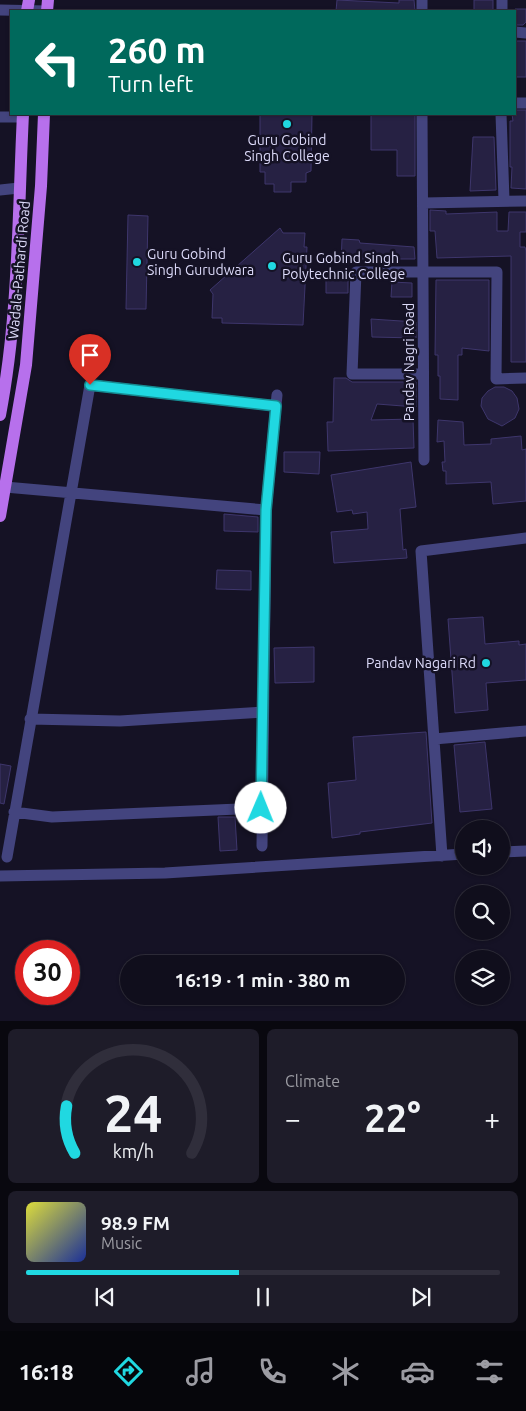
<!DOCTYPE html>
<html lang="en">
<head>
<meta charset="utf-8">
<style>
  :root { --surface:#100e1c; --page:#1e1c29; --text:#f1f3f6; --muted:#9c9ca3; --line:#302e3b; --accent:#20d8e1 }
  body { margin:0; font-family:Ubuntu,sans-serif; background:var(--page); color:var(--text); height:100vh; display:flex; flex-direction:column; font-size:19px; white-space:nowrap }
  * { box-sizing:border-box; margin:0 }
  p { font-size:16px; color:var(--muted) }
  .icon { flex:none; width:28px; height:28px; fill:none; stroke:currentColor; stroke-width:2; stroke-linecap:round; stroke-linejoin:round }
  .map { position:relative; height:1021px; overflow:hidden }
  .panel { display:flex; flex-direction:column; gap:8px; padding:8px; background:#09080f; flex:1 }
  .panel>* { flex:none }
  .hud { position:absolute; left:10px; top:10px; width:506px; height:105px; border-radius:0px; box-shadow:0 1px 4px #0004,0 0 0 1px var(--line); background:#00695c; color:#fff; overflow:hidden }
  .controls { position:absolute; left:455px; top:820px; display:grid; gap:10px }
  .controls a { display:grid; place-items:center; width:55px; height:55px; border-radius:50%; background:var(--surface); box-shadow:0 1px 4px #0004,0 0 0 1px var(--line); font-size:25px }
  .speed { position:absolute; left:15px; top:940px; display:flex; gap:10px; font-size:25px; font-weight:700; text-align:center }
  .speed>* { display:grid; place-content:center; width:65px; height:65px; border-radius:50%; background:var(--surface); box-shadow:0 1px 4px #0004,0 0 0 1px var(--line); line-height:1 }
  .speed .limit { border:8px solid #d22; background:#fff; color:#111 }
  .pin { position:absolute; display:grid; place-items:center; width:42px; height:42px; color:#fff; margin:-51px -21px; border-radius:50% 50% 50% 0; rotate:-45deg; box-shadow:0 0 5px #0007 }
  .pin .icon { rotate:45deg }
  .me { position:absolute; width:55px; margin:-28px; rotate:1deg; stroke-linejoin:round; filter:drop-shadow(0 0 4px #0008) }
  .turn { display:flex; align-items:center; gap:18px; height:105px; padding:0 15px; font-size:22px }
  .turn .icon { width:65px; height:65px; stroke-width:2.5 }
  .turn b { display:block; font-size:35px; line-height:42px }
  .big { font-size:38px; font-weight:600; line-height:1.1 }
  .panel .card { flex:1; display:flex; flex-direction:column; justify-content:center; gap:8px; min-width:0; padding:0 18px; border-radius:8px; background:var(--page) }
  .panel .dial { align-items:center; gap:0 }
  .dial svg { height:130px; overflow:visible; fill:none; stroke:var(--line); stroke-width:7; stroke-linecap:round; text-anchor:middle }
  .dial text { fill:var(--text); stroke:none }
  .song { display:flex; align-items:center; gap:15px }
  .cover { width:60px; height:60px; border-radius:8px; background:linear-gradient(135deg,hsl(60 70% 55%),hsl(230 70% 35%)) }
  .played { height:5px; border-radius:2px; background:linear-gradient(90deg,var(--accent) 45%,var(--line) 45%) }
  .keys { display:flex; justify-content:space-around; direction:ltr }
  .heat { display:flex; justify-content:space-between; align-items:center; font-size:28px; direction:ltr }
  .panel .tiles { flex:1; display:grid; gap:8px; grid-template-columns:1fr 1fr }
  .card:last-child { grid-column:span 2 }
  .trip { position:absolute; left:120px; top:955px; width:285px; height:50px; border-radius:25px; background:var(--surface); box-shadow:0 1px 4px #0004,0 0 0 1px var(--line); font-weight:600; line-height:50px; text-align:center }
  .menu { display:flex; height:80px; justify-content:space-around; align-items:center; background:#06060b; color:var(--muted) }
  .menu .icon { width:35px; height:35px }
  .menu .active { color:var(--accent) }
  .menu b { font-size:22px; color:var(--text) }
  .map>svg:first-child { display:block }
  .building { fill:#262143; stroke:#3e366c }
  .lines { fill:none; stroke-linecap:round; stroke-linejoin:round }
  .minor { stroke:#43447e; stroke-width:11 }
  .major { stroke:#b770ec; stroke-width:12 }
  .route-casing { stroke:#158c92; stroke-width:12 }
  .route { stroke:#20d8e1; stroke-width:9 }
  .poi-dot { fill:#20d8e1; stroke:#151225; stroke-width:2 }
  .labels { text-anchor:middle; stroke-width:5; stroke-linejoin:round; paint-order:stroke }
  .poi-label { font-size:14px; fill:#dddbfa; stroke:#151225; text-anchor:start }
  .street-label { font-size:14px; fill:#dddbfa; stroke:#151225 }
</style>
</head>
<body>
<div class="map">
<svg width="526" height="1021" viewBox="0 0 526 1021">
  <rect width="100%" height="100%" fill="#151225"/>
  <path class="building" d="M337,0L399,3V0H414L415,11H336Z
    M474,0H493V11H474Z
    M515,9H526V22L523,25H515Z
    M515,41H526V77H515Z
    M515,110H526V189L511,188L512,167H510V121H513L512,114H515Z
    M260,114H312L311,171L306,173V182H291V192H274V184H265V172H260Z
    M371,114L415,115V176H397V150H371Z
    M473,137H494L496,190L470,191Z
    M430,210L446,211V214L497,212V231H508L509,212H526V232H520V247H525L526,251V362H511V256L437,258L435,231H430Z
    M128,215L148,216L146,309H126Z
    M280,228L283,233H305L304,247H307L303,325L222,323V318H212L213,294L210,290Z
    M342,239L359,240L360,243L414,247L415,259H393L394,257L377,256V259H359L355,264L341,263Z
    M326,278L348,279V293H326Z
    M436,280H489V351L462,348V355H458V400L440,399V376H438V355H435Z
    M392,282L412,283V297H391Z
    M371,319L416,322V338L372,337Z
    M334,378H346L352,382H416V407L377,404L371,420L413,419L414,448L328,451L327,422H333Z
    M495,387H504L512,391L517,398L519,409L515,418L502,426L488,419L481,406L482,398L488,391Z
    M438,420L463,422L464,445L491,444V439L521,436L522,450L526,449V501L493,504L491,482L446,484V471H443L442,462H445L444,441L437,442Z
    M284,452H320L319,474L284,472Z
    M411,462L416,507L400,509L403,550L406,549L407,558L334,563L331,532L368,529L367,512L353,514L352,510L337,512L331,475Z
    M224,514L258,517V532L224,531Z
    M217,570L251,571V590L216,589Z
    M483,617L485,644L519,641V645L526,644V680L486,683L488,710L455,713L448,619Z
    M314,647V682L275,683L274,648Z
    M426,732L432,823L360,832V834L332,838L328,783L356,780L353,737Z
    M485,742L492,809L460,812L454,745Z
    M0,764L11,766L4,804L0,803Z
    M218,817H235L237,850L220,851Z"/>
  <g class="lines">
    <path class="minor" d="M422,0V11
      M0,10L47,11
      M502,11V0
      M515,32L526,33
      M515,103H526
      M422,114L424,460
      M501,114L504,200
      M0,117H23
      M0,190L19,188
      M424,203L526,201
      M423,374H352L356,272H497L496,379L526,378
      M5,487L266,510
      M30,719L120,721L263,712
      M434,739L526,731
      M14,812L52,817L261,808
      M262,846L266,510L277,395
      M501,852L526,851
      M442,856L421,551L526,538
      M7,857L90,385L276,406
      M0,876L165,873L464,854"/>
    <path class="major" d="M27,11L29,0
      M47,11L48,0
      M0,415C19,316 18,214 23,114
      M0,516L26,365L41,186L44,114"/>
  </g>
  <g class="lines">
    <g class="route-casing">
      <path id="route" d="M90,385L276,406L266,510L261,808"/>
    </g>
    <use href="#route" class="route"/>
  </g>
  <g class="poi-dot">
    <circle cx="287" cy="124" r="5"/>
    <circle cx="137" cy="262" r="5"/>
    <circle cx="272" cy="266" r="5"/>
    <circle cx="486" cy="663" r="5"/>
  </g>
  <g class="labels">
    <g class="poi-label">
      <text x="287" y="145" text-anchor="middle">Guru Gobind<tspan x="287" dy="16">Singh College</tspan></text>
      <text x="147" y="259">Guru Gobind<tspan x="147" dy="16">Singh Gurudwara</tspan></text>
      <text x="282" y="263">Guru Gobind Singh<tspan x="282" dy="16">Polytechnic College</tspan></text>
      <text x="476" y="668" text-anchor="end">Pandav Nagari Rd</text>
    </g>
    <g class="street-label">
      <text transform="translate(19 270) rotate(-85)" y="5">Wadala-Pathardi Road</text>
      <text transform="translate(409 362) rotate(-90)" y="5">Pandav Nagri Road</text>
    </g>
  </g>
</svg>
<div class="controls">
<a><svg class="icon" aria-label="sound" viewBox="0 0 24 24"><path d="M4 9h4l5-4v14l-5-4H4zM17 9q2 3 0 6"/></svg></a>
<a><svg class="icon" aria-label="search" viewBox="0 0 24 24"><circle cx="10" cy="10" r="6"/><path d="M15 15l6 6"/></svg></a>
<a><svg class="icon" aria-label="layers" viewBox="0 0 24 24"><path d="M12 4l9 5-9 5-9-5zM3 14l9 5 9-5"/></svg></a>
</div>
<div class="speed"><div class="limit">30</div></div>
<div class="pin" style="left:90px;top:385px;background:#d93025"><svg class="icon" aria-label="arrive" viewBox="0 0 24 24"><path d="M6 21V4h12l-3 4 3 4H6"/></svg></div>
<svg class="me" style="left:261px;top:808px" viewBox="-20 -20 40 40"><circle r="19" fill="#fff"/><path d="M0-13L10 11 0 6-10 11z" fill="#20d8e1"/></svg>
<div class="trip">16:19 · 1 min · 380 m</div>
<div class="hud">
<div class="turn"><svg class="icon" aria-label="left" viewBox="0 0 24 24"><path d="M17 20v-9H6M10 6l-5 5 5 5"/></svg><div><b>260 m</b>Turn left</div></div>
</div>
</div>
<section class="panel">
<div class="tiles">
<div class="card dial"><svg viewBox="0 0 100 80">
<path d="M14 69A42 42 0 1 1 86 69"/>
<path d="M14 69A42 42 0 0 1 9 40" stroke="#20d8e1"/>
<text x="50" y="56" font-size="32" font-weight="700">24</text>
<text x="50" y="72" font-size="11">km/h</text>
</svg></div>
<div class="card"><p>Climate</p>
<div class="heat"><a>−</a><b class="big">22°</b><a>+</a></div>
</div>
<div class="card">
<div class="song"><i class="cover"></i><div><b>98.9 FM</b><p>Music</p></div></div>
<div class="played"></div>
<div class="keys"><svg class="icon" aria-label="previous" viewBox="0 0 24 24"><path d="M18 5L8 12l10 7zM5 5v14"/></svg><svg class="icon" aria-label="pause" viewBox="0 0 24 24"><path d="M8 5v14M16 5v14"/></svg><svg class="icon" aria-label="next" viewBox="0 0 24 24"><path d="M6 5l10 7-10 7zM19 5v14"/></svg></div>
</div>
</div>
</section>
<nav class="menu">
<b>16:18</b>
<svg class="icon active" aria-label="directions" viewBox="0 0 24 24"><path d="M12 3l9 9-9 9-9-9zM9 14v-3h6M13 9l2 2-2 2"/></svg>
<svg class="icon" aria-label="music" viewBox="0 0 24 24"><path d="M9 18V5l10-2v13"/><circle cx="6" cy="18" r="3"/><circle cx="16" cy="16" r="3"/></svg>
<svg class="icon" aria-label="phone" viewBox="0 0 24 24"><path d="M5 4h4l2 5-3 2q2 4 5 5l2-3 5 2v4C11 20 4 13 5 4z"/></svg>
<svg class="icon" aria-label="climate" viewBox="0 0 24 24"><path d="M12 3v18M4 7l16 10M4 17L20 7"/></svg>
<svg class="icon" aria-label="car" viewBox="0 0 24 24"><path d="M5 17H2v-5l4-1 3-4h7l3 4 3 1v5h-3M9 17h6M6 11h13"/><circle cx="7" cy="17" r="2"/><circle cx="17" cy="17" r="2"/></svg>
<svg class="icon" aria-label="filters" viewBox="0 0 24 24"><path d="M4 7h16M4 17h16"/><circle cx="9" cy="7" r="2"/><circle cx="15" cy="17" r="2"/></svg>
</nav>
</body>
</html>
